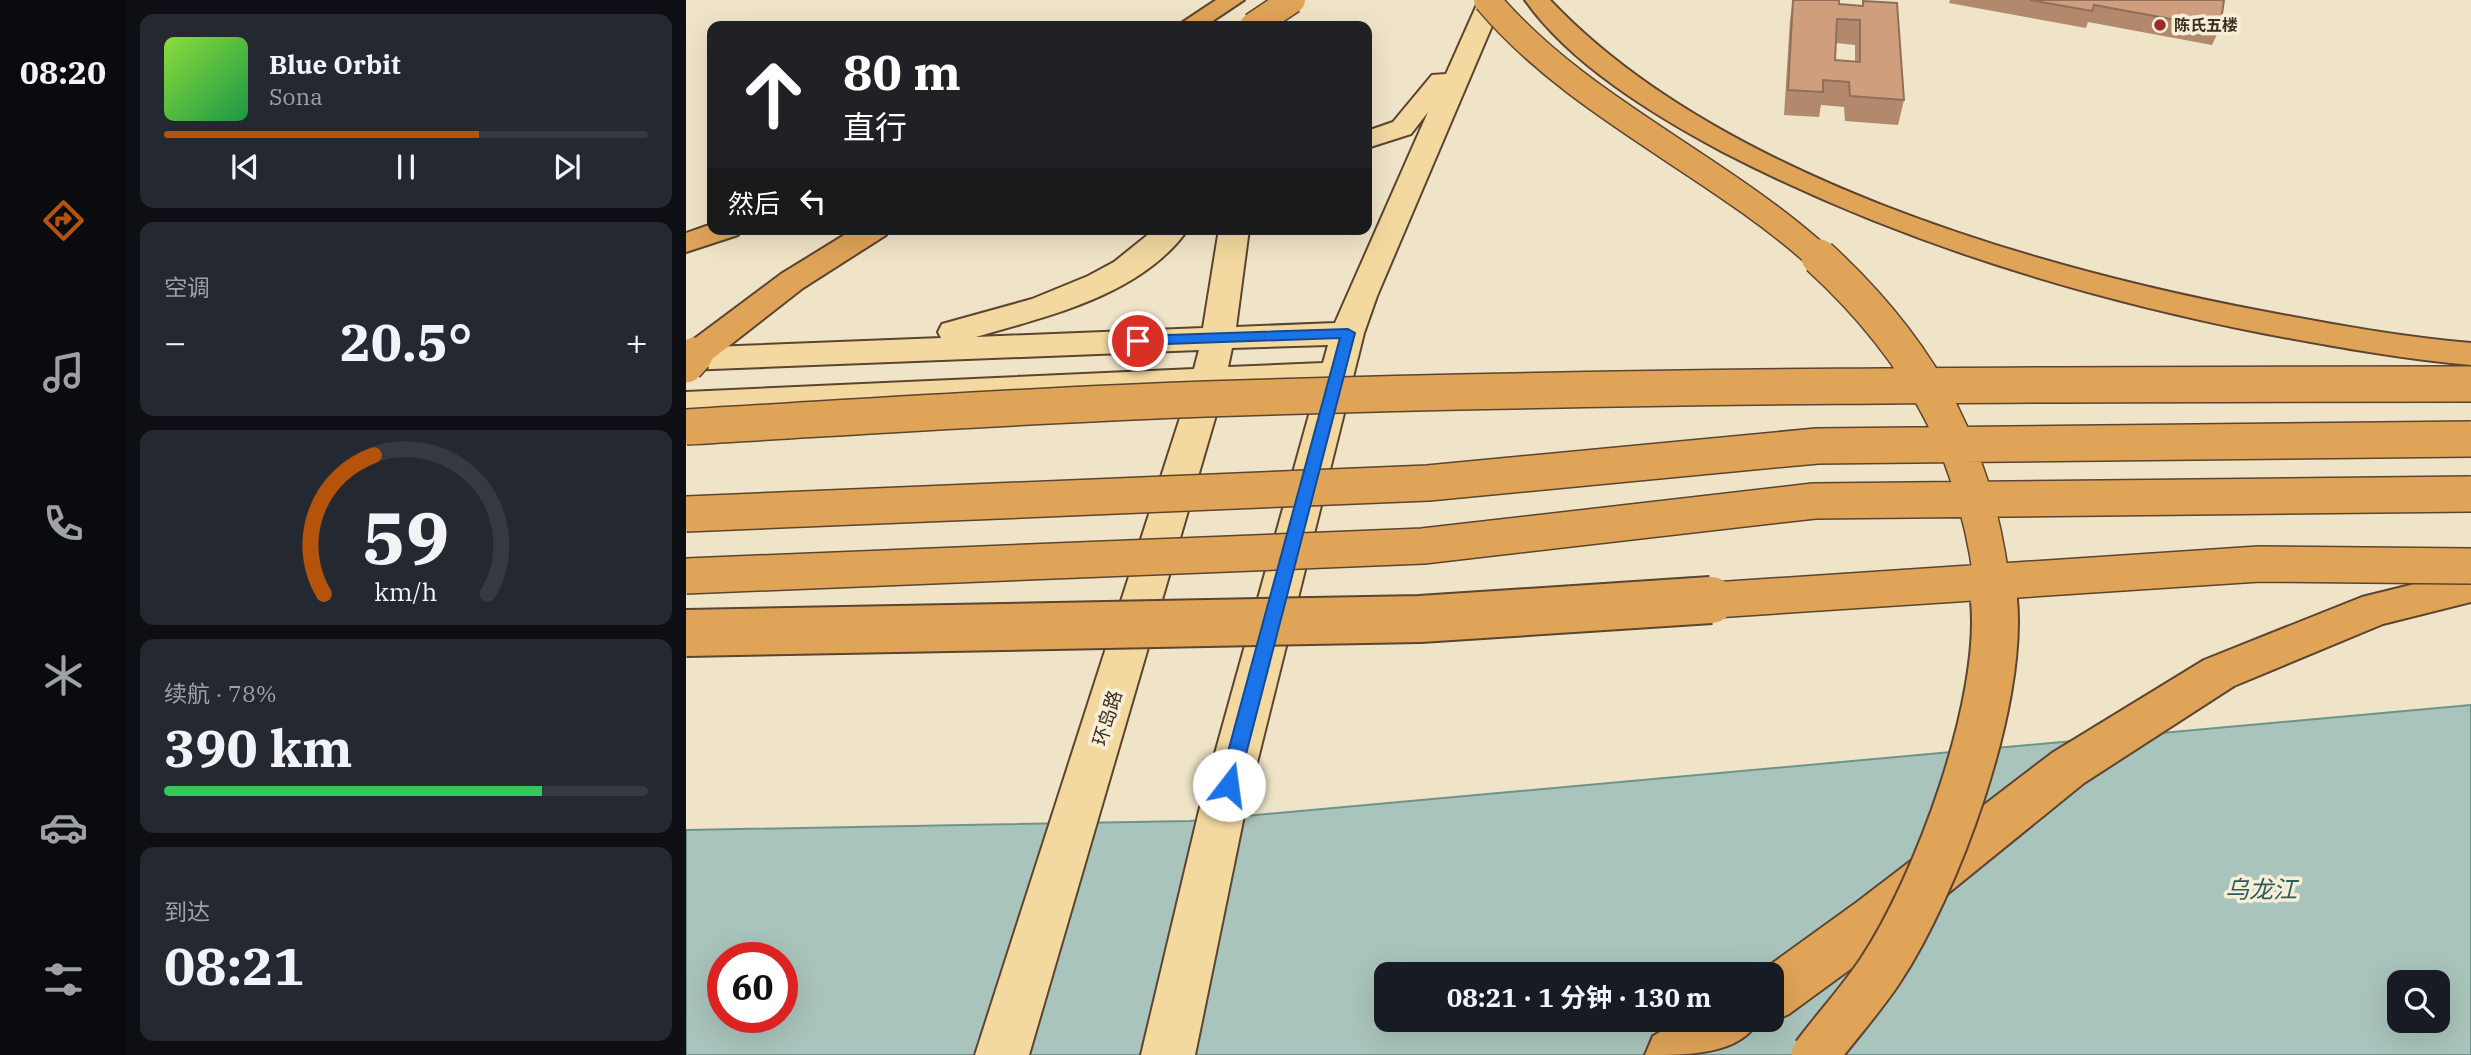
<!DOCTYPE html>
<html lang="zh">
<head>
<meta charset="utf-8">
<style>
  :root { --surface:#171b24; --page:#242831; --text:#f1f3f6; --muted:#9ea1a6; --line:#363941; --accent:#b45309 }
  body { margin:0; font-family:"IBM Plex Serif","Noto Sans SC",serif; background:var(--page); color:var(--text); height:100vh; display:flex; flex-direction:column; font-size:26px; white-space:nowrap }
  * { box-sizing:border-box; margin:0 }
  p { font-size:23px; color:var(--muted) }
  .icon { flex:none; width:38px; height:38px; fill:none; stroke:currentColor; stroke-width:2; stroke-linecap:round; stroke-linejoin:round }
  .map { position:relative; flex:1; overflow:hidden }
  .drawer { display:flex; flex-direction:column; gap:14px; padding:14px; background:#0d0f14; width:560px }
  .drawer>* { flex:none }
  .hud { position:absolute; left:21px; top:21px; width:665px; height:214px; border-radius:14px; box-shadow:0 7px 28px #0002; background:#202124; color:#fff; overflow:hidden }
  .buttons { position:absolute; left:1701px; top:970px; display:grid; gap:14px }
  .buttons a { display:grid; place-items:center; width:63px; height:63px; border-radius:14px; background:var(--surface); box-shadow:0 7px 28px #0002; font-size:35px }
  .speed { position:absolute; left:21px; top:942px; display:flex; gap:14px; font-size:35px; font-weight:700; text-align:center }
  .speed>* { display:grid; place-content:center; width:91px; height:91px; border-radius:50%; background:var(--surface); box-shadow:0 7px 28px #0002; line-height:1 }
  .speed .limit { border:10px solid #d22; background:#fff; color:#111 }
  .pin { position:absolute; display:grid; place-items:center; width:60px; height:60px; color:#fff; margin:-30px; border:4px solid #fff; border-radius:50%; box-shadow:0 2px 7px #0007 }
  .me { position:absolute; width:77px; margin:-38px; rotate:15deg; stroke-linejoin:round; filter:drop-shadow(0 0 5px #0008) }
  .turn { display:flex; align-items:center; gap:24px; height:147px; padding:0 21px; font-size:32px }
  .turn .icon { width:91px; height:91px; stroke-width:2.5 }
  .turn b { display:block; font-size:49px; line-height:60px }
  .then { display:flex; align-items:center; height:66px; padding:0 21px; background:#0003; gap:14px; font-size:26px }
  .big { font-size:52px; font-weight:700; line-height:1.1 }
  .drawer .tile { flex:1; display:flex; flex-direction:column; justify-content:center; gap:10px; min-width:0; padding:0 24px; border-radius:14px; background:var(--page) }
  .drawer .dial { align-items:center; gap:0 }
  .dial svg { height:182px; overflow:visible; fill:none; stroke:var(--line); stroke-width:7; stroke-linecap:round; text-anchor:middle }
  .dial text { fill:var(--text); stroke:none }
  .song { display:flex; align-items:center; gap:21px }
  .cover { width:84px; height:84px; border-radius:10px; background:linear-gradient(135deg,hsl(90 70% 55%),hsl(140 70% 35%)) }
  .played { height:7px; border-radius:4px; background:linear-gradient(90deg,var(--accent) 65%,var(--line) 65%) }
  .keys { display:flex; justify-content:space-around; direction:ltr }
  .heat { display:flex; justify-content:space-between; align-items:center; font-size:38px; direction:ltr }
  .charge { height:10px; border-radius:5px; background:linear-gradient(90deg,#34c759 78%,var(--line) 0) }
  .trip { position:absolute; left:688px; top:962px; width:410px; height:70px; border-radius:14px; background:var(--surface); box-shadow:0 7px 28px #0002; font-weight:700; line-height:70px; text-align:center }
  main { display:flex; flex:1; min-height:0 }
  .tabs { display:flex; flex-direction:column; width:126px; justify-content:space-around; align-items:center; background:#090b0e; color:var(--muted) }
  .tabs .icon { width:49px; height:49px }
  .tabs .on { color:var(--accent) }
  .tabs b { font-size:32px; color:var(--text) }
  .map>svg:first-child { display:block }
  .water { fill:#a9c4bc; stroke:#6f938a; stroke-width:2; fill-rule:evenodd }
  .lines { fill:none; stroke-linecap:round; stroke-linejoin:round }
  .major-casing { stroke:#5b4430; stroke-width:4 }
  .highway-casing { stroke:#5b4430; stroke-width:4 }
  .major { fill:#f3d9a0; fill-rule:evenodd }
  .highway { fill:#e0a458; fill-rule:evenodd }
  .highway-bridge-far2-casing { stroke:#5b4430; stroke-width:29; stroke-linecap:butt }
  .highway-bridge-far1-casing { stroke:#5b4430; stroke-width:38; stroke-linecap:butt }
  .highway-bridge-casing { stroke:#5b4430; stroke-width:50; stroke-linecap:butt }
  .highway-bridge-far2 { stroke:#e0a458; stroke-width:26 }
  .highway-bridge-far1 { stroke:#e0a458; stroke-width:35 }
  .highway-bridge { stroke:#e0a458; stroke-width:46 }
  .wall { fill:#b2896c; fill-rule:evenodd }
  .building { fill:#cf9f7d; stroke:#916f58; stroke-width:2; fill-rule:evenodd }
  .route { fill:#1a73e8; stroke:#114b97; stroke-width:2 }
  .poi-dot { fill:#9e2a2b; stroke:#f7eed8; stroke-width:2.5 }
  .labels { text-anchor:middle; stroke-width:7; stroke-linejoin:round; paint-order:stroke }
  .far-poi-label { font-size:16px; font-weight:bold; fill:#3d2e20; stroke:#f7eed8; text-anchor:start }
  .street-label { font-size:19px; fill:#3d2e20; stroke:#f7eed8 }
  .near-water-label { font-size:24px; font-style:italic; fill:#2f5d5a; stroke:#f7eed8 }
</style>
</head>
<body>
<main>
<nav class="tabs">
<b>08:20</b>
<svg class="icon on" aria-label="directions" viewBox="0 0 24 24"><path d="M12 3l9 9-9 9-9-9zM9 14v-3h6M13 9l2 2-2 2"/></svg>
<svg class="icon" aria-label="music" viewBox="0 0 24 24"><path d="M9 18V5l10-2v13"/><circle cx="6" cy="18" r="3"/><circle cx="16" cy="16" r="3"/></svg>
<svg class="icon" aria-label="phone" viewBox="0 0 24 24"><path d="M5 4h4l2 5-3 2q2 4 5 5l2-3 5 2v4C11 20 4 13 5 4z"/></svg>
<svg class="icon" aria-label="climate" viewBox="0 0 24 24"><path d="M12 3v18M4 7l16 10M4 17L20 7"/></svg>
<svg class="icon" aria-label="car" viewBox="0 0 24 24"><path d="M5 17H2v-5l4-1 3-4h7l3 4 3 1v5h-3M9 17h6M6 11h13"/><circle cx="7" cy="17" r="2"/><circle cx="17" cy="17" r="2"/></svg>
<svg class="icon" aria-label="filters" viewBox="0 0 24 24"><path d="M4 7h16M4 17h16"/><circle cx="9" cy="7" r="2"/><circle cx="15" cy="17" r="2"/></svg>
</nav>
<section class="drawer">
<div class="tile">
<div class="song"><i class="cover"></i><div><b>Blue Orbit</b><p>Sona</p></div></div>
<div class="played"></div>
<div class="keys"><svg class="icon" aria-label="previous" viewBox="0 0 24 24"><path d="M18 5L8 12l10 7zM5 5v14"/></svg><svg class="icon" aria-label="pause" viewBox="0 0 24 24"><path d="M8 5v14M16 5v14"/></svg><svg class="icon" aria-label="next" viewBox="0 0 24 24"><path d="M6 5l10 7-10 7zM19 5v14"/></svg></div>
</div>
<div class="tile"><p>空调</p>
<div class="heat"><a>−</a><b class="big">20.5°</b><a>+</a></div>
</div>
<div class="tile dial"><svg viewBox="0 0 100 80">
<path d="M14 69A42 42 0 1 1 86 69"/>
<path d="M14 69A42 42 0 0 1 36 8" stroke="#b45309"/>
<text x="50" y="56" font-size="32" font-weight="700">59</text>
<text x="50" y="72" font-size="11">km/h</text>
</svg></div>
<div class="tile"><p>续航 · 78%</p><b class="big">390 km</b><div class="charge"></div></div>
<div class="tile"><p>到达</p><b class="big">08:21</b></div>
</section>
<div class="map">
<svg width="1785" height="1055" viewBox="0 0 1785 1055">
  <rect width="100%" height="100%" fill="#f0e4c8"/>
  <path class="water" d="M1785,705V1055H0V830L504,821ZM37,957H96V1017H37ZM700,975H1085V1020H700ZM1713,982H1752V1020H1713Z"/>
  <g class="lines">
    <g class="major-casing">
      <path id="major" d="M793,0H817L691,296L678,333L559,811L509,1055H455L513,811L631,386L537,391L343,1055H289L502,393L0,416V392L508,369L513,350L0,370V348L255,338L252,332L256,324L346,299L402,276L428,262L469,229H502C456,295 362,316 290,337L517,328L533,229H563L550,327L649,323L742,112L725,134L681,148V131L707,122L746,75L760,74ZM642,345L637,363L542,367L546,348Z"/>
    </g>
    <g class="highway-casing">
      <path id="highway" d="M530,0H558L519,26H491Z
        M839,0H864C1030,176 1348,268 1581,312C1649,325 1716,337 1785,343V365C1715,359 1645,346 1576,333C1389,296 1205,239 1035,151C968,115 884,64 839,0Z
        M26,224V229H56L52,235L0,252V233Z
        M168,229H204L200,235L117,288L21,363L9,366L0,364V345L95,274Z
        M1785,570V602L1697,624L1548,686L1398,783L1207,938L1103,1014L1085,1022L1081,1020H1085V975H1070L1171,902L1366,753L1518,660L1676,597Z
        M995,1020H1073C1054,1055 1002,1055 959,1055L967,1036Z"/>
    </g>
    <use href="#major" class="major"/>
    <use href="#highway" class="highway"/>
    <g class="highway-bridge-far2-casing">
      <path id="highway-bridge-far2" d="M801,0C892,108 1031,164 1135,259
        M567,26L606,0"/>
    </g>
    <g class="highway-bridge-far1-casing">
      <path id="highway-bridge-far1" d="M1133,257C1239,354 1294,459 1308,602
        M0,365L9,355
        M0,427C173,417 346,405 520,399C941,385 1363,384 1785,384
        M0,514L742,483L1131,446L1785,439
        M0,576L737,546L1128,501L1785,494
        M998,602L1573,564L1785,566"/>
    </g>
    <g class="highway-bridge-casing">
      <path id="highway-bridge" d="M0,633L734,619L1025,600
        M1129,1055C1150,1027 1174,1001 1194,971C1251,885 1318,703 1308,600"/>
    </g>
    <use href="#highway-bridge-far2" class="highway-bridge-far2"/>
    <use href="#highway-bridge-far1" class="highway-bridge-far1"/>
    <use href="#highway-bridge" class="highway-bridge"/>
  </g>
  <path class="wall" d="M1107,0L1176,6L1177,1L1218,100L1212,125L1159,121L1158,107L1135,105L1133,117L1098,115L1104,20ZM1150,43L1169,45V61L1149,60Z
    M1264,0H1538L1534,28L1526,45L1402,22L1400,28L1263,3Z"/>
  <path class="building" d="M1107,0H1153V4L1177,6V1L1211,3L1218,100L1164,96L1163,82L1137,80V92L1102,90ZM1151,19L1174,20V62L1149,60Z
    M1344,0H1538L1534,28L1408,5L1406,11Z"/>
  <path class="route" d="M662,329L669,333L552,785L549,791L543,794L536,791L533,785L654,338L452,345L445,341L452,336Z"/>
  <circle class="poi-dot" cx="1474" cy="25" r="7"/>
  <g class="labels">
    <g class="far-poi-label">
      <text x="1488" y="31">陈氏五楼</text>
    </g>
    <g class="street-label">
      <text transform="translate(421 718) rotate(-73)" y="7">环岛路</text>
    </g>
    <g class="near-water-label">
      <text x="1575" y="898">乌龙江</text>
    </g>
  </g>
</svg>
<div class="buttons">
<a><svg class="icon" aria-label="search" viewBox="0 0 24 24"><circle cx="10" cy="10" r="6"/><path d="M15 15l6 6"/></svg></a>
</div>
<div class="speed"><div class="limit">60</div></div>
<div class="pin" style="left:452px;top:341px;background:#d93025"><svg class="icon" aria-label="arrive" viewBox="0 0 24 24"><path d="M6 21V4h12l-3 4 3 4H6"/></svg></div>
<svg class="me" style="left:543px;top:785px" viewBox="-20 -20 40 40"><circle r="19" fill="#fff"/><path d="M0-13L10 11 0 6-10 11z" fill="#1a73e8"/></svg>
<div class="trip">08:21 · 1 分钟 · 130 m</div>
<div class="hud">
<div class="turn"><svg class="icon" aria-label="ahead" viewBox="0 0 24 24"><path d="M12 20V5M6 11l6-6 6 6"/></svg><div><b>80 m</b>直行</div></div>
<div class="then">然后<svg class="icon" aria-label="left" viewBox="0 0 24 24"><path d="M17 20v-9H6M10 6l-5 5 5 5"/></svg></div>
</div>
</div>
</main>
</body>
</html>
